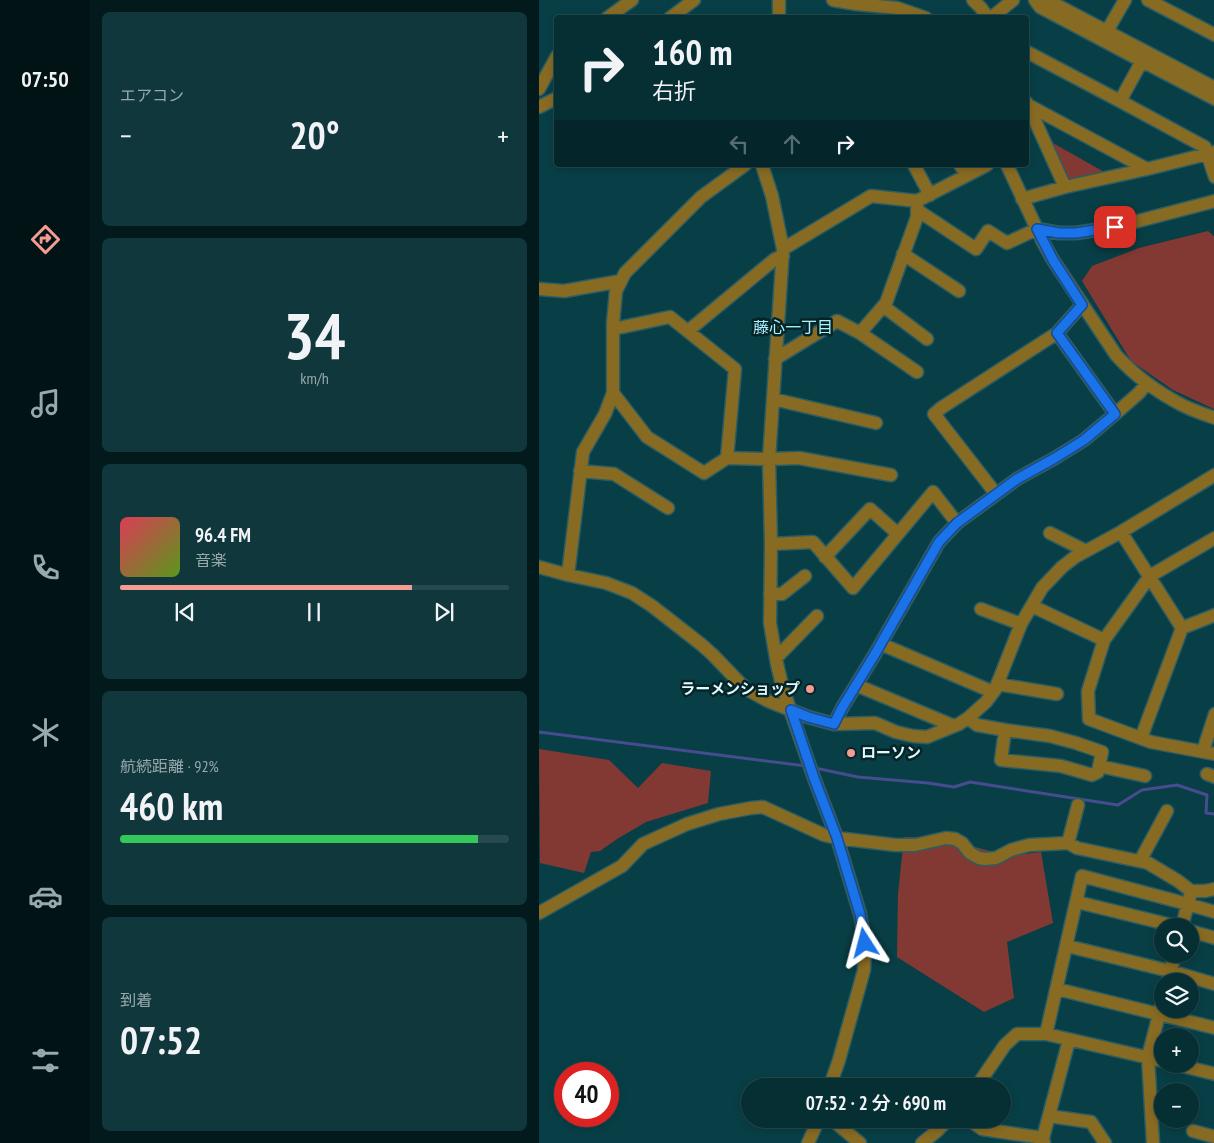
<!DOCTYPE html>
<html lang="ja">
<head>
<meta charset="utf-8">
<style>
  :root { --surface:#062f34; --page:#0f373c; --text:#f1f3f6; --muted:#98a9ac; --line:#274a4f; --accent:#f59c92 }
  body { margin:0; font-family:"PT Sans Narrow","Noto Sans JP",sans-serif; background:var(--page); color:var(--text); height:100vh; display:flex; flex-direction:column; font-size:19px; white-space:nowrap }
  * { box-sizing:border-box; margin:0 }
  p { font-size:16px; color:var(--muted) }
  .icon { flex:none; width:28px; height:28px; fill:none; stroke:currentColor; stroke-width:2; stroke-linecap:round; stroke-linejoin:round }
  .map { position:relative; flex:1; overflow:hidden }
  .details { display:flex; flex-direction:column; gap:12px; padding:12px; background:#031a1d; width:449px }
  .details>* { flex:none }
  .top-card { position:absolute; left:15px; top:15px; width:475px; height:152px; border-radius:5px; box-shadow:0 2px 8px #0003,0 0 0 1px var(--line); background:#062f34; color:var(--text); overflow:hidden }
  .buttons { position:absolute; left:615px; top:918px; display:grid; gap:10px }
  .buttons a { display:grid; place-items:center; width:45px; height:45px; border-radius:50%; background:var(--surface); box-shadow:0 2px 8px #0003,0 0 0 1px var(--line); font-size:25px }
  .speed { position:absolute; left:15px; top:1062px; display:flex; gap:10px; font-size:25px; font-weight:700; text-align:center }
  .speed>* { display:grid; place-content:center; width:65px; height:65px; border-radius:50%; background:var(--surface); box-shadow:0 2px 8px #0003,0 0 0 1px var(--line); line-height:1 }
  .speed .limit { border:8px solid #d22; background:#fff; color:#111 }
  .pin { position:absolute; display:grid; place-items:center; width:42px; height:42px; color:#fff; margin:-21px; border-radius:10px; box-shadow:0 2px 8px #0006 }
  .me { position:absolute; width:55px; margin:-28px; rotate:351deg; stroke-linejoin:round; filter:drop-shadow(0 0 4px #0008) }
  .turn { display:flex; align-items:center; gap:18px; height:105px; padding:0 15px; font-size:22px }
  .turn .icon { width:65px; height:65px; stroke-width:2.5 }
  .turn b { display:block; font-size:35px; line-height:42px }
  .lanes { display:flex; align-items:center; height:48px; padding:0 15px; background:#0003; justify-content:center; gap:25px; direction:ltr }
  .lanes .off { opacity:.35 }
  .big { font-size:38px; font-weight:600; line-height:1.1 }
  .details .card { flex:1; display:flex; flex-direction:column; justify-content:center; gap:8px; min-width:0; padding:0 18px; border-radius:8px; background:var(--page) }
  .details .dial { align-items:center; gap:0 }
  .dial b { font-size:65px; line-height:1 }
  .song { display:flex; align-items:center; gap:15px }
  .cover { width:60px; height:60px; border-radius:8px; background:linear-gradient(135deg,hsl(350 70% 55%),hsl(90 70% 35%)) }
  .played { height:5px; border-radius:2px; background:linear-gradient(90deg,var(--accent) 75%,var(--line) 75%) }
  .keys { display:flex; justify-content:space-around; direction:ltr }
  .heat { display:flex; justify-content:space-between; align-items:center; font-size:28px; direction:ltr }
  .charge { height:8px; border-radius:4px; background:linear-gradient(90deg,#34c759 92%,var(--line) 0) }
  .trip { position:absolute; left:202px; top:1078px; width:270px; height:50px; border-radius:25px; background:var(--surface); box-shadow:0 2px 8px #0003,0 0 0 1px var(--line); font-weight:600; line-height:50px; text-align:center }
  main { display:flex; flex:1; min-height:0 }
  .tab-bar { display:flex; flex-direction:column; width:90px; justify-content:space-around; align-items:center; background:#021315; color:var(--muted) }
  .tab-bar .icon { width:35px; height:35px }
  .tab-bar .on { color:var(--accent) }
  .tab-bar b { font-size:22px; color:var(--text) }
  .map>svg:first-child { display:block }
  .green { fill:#833933 }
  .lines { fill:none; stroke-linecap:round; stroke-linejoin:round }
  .stream { stroke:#474b8f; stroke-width:3 }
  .minor-casing { stroke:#2b5d63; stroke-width:15 }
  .minor { stroke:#886b23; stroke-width:12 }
  .route-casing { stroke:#114b97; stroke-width:12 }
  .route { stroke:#1a73e8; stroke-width:9 }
  .poi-dot { fill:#f59c92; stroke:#052428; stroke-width:2 }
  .labels { text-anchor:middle; stroke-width:5; stroke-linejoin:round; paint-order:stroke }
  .poi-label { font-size:15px; font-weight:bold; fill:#e1fafe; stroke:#052428; text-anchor:end }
  .neighbourhood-label { font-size:16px; fill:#aaf2fc; stroke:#052428 }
</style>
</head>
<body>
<main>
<nav class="tab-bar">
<b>07:50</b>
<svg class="icon on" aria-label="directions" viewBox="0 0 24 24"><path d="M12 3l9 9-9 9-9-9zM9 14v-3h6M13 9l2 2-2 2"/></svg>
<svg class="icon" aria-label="music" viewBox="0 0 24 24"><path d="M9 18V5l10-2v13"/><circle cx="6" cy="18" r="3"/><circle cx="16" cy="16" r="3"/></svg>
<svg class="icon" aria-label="phone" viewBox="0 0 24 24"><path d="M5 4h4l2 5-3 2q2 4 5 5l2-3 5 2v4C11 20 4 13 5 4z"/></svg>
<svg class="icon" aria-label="climate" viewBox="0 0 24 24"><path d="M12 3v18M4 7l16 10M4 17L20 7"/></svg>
<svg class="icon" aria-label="car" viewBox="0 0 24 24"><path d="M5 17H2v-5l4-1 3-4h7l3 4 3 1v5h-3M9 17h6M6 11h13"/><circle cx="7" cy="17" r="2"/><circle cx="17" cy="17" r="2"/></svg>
<svg class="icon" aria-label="filters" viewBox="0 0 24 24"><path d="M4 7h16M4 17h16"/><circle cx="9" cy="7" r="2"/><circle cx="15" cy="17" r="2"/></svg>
</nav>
<section class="details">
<div class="card"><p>エアコン</p>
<div class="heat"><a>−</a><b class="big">20°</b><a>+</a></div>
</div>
<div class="card dial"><b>34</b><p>km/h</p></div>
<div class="card">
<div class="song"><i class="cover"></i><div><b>96.4 FM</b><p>音楽</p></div></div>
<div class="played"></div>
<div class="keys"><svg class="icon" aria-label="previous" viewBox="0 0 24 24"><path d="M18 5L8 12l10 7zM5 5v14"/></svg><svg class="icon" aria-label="pause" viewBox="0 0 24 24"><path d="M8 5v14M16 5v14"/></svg><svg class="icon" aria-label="next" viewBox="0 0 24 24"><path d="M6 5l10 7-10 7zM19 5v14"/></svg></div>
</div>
<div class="card"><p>航続距離 · 92%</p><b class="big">460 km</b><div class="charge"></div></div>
<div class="card"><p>到着</p><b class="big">07:52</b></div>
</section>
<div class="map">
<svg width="676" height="1143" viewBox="0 0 676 1143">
  <rect width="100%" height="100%" fill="#083f46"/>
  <path class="green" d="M512,142L567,173L530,182Z
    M669,231L676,237L675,409L634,390L592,361L543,281L553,266L600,248Z
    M0,749L70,760L99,788L123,763L172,771L169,803L107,822L78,839L61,851L52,852L45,873L1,863Z
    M365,837H400L469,856L502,852L514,923L468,942L475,998L445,1012L358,957L359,894Z"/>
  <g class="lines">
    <path class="stream" d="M0,732L267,766
      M276,768L319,777L389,783L415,787L431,782L579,805L603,790L638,785L668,795L667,813L676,814"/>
    <g class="minor-casing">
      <path id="minor" d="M294,0L317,4L358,8L387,18
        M434,0L442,8L449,18
        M496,0L501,7L603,61L676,99
        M508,0L676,88
        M609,0L676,35
        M68,18L93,0
        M131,18L155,0
        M240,18V0
        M452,18L474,0
        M568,31L586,0
        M488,52L581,101L666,147L676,177
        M0,89L18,56
        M581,101L603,61
        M488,103L526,187
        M489,105L608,169
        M0,107L18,98
        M223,165L233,196L244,249L230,459L232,544L231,623L238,664L244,689L275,778L298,838L321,914L326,943L325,970L300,1060L291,1086
        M375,165L391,195
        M421,165L428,175
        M468,165L504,242L514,260L577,355C595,375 618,392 643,405C653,410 664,414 676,418
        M483,199L526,187L608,169L676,152
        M378,210L437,249L449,231L468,243L498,229L520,233H537L576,227L676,201
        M244,249L332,196L378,201L448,165
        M364,254L420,291
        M0,289L25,291L82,281
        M344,306L388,339
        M74,329L131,317L196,369L188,458
        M149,331L236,259L244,256
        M321,333L378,372
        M518,333L576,414
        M236,359L298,321L321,333L347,303L378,217V203
        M74,393L108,437L165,473L188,458L230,459L260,458L352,475
        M234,399L337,423
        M41,471L75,474L129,508
        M457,494L395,414L402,408L518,333L543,305
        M582,532L643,628
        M511,533L547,551
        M676,538L611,576L565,640L549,691L550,719L612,742L676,754
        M232,544L274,542L314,588L394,492L418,523
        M286,557L331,509L359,534
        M0,567L29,575L67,583L93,593L113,606L163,645L174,655L200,682L209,690L229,701L269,717L295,724L336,723L357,732L374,736L388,737L420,724L429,718L447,702L456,690L482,624L503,588L523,567L536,557L582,532L676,475
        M29,575L44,452L66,414L74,393V323L77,291L86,273L162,197L206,165
        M231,594H243L266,576
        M493,606L565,640
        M442,609L482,624
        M342,644L454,692
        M237,658L278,616
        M458,684L518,694
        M317,685L415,726
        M429,718L438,725L466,730L511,736L537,743L563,752L559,772L553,775L522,766L462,760L466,730
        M295,724L303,708L336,654L400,542L418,523L478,479L516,458L545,440L576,414L600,393L608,383
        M602,738L643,628L676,615
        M664,751L676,714
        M560,766L606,776
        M668,774L676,777
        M529,843L539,805
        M601,861L628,811
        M538,902L636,926
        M0,913L83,866L104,844L148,824L180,814L212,808L224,807L285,835L298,838L356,845H376L407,838L416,839L423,843L431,853L440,858L446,859L457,858L472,850L490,845L529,843L538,848L609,863L639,881L652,891H666L676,889
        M643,926L651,896
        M651,931L676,938
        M528,946L631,971L676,984
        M629,981L636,954
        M518,989L676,1028
        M507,1034L543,876L641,902L676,912
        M635,1064L676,1074
        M438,1086L466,1045L478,1034H507L624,1061
        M510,1116L552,1122L566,1143
        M292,1119L321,1143
        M429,1119L443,1129L504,1138
        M654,1131L676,1137
        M269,1143L280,1119
        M383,1143L398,1131L410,1119
        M505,1143L504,1138L530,1040
        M614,1143L609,1057L624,999"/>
    </g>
    <use href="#minor" class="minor"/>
  </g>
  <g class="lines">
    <g class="route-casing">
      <path id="route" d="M326,943L321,914L298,838L275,778L252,710L269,717L295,724L303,708L336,654L400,542L418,523L478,479L516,458L545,440L576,414L518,333L543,305L514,260L498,229L520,233H537L576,227"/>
    </g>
    <use href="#route" class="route"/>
  </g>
  <g class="poi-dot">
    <circle cx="271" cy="689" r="5"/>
    <circle cx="312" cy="753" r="5"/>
  </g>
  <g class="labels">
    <g class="poi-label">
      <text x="261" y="694">ラーメンショップ</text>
      <text x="322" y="758" text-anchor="start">ローソン</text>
    </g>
    <g class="neighbourhood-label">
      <text x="254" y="333">藤心一丁目</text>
    </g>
  </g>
</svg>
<div class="buttons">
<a><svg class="icon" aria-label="search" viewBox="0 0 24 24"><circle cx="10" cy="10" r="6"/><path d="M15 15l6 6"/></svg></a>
<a><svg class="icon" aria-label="layers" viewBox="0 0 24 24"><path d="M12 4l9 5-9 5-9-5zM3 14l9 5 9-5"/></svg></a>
<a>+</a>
<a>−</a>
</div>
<div class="speed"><div class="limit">40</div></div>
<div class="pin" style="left:576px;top:227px;background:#d93025"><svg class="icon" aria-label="arrive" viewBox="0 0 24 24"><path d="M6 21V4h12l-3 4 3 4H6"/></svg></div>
<svg class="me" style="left:326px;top:943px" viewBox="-20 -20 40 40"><path d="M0-17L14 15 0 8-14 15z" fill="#1a73e8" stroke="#fff" stroke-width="4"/></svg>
<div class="trip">07:52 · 2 分 · 690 m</div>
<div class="top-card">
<div class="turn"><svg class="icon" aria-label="right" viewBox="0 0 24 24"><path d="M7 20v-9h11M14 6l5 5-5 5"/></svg><div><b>160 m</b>右折</div></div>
<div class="lanes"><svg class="icon off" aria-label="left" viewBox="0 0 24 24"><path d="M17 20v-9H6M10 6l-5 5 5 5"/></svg><svg class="icon off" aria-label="ahead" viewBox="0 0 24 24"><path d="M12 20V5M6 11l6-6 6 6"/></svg><svg class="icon" aria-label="right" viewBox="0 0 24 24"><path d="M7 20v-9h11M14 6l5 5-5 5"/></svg></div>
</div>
</div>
</main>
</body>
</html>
